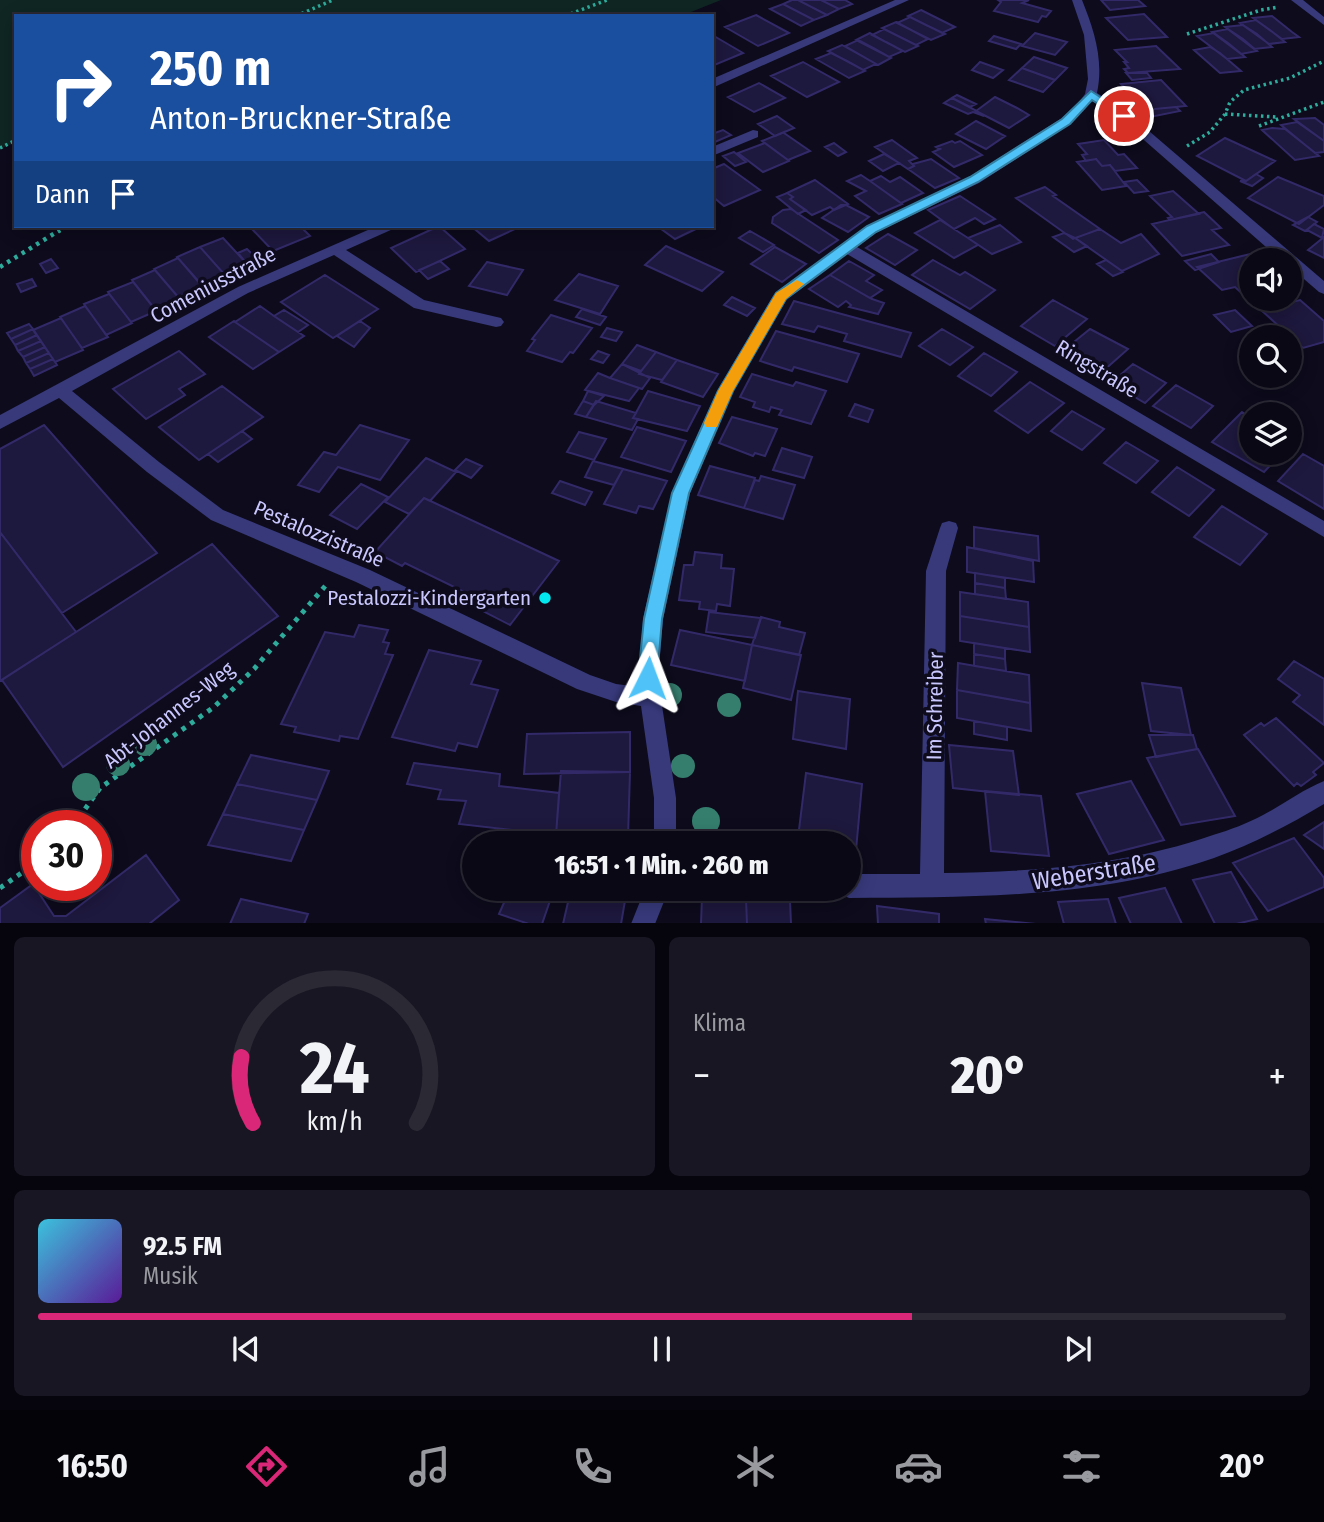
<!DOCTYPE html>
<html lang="de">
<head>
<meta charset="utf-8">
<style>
  :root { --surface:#0a0815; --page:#181622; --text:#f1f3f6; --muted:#999aa0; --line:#2a2934; --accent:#db2777 }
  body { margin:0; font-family:"Fira Sans Condensed",sans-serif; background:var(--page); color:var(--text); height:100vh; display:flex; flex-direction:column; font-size:26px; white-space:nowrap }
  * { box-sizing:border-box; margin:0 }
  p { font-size:23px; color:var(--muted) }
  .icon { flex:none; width:38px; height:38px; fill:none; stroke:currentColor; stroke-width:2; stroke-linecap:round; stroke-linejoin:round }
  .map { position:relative; height:923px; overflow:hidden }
  .side { display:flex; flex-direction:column; gap:14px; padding:14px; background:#06040c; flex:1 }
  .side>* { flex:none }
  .guide { position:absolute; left:14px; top:14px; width:700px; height:214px; border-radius:0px; box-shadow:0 4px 18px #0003,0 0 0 2px var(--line); background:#1a4fa0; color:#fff; overflow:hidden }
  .buttons { position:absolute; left:1239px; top:248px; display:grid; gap:14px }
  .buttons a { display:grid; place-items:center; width:63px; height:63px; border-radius:50%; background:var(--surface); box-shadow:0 4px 18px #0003,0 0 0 2px var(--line); font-size:35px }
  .speed { position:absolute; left:21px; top:810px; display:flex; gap:14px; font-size:35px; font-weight:700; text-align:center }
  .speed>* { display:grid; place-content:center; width:91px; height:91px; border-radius:50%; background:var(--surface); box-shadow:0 4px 18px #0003,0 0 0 2px var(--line); line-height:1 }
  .speed .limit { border:10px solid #d22; background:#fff; color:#111 }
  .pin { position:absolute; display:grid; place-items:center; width:60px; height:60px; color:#fff; margin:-30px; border:4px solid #fff; border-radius:50%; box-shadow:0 2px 7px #0007 }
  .me { position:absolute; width:77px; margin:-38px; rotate:3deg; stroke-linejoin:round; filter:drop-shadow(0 0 5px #0008) }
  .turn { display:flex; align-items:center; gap:24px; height:147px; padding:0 21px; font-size:32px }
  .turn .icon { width:91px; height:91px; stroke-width:2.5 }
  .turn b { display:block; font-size:49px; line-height:60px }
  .then { display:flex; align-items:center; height:66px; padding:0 21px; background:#0003; gap:14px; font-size:26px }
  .big { font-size:52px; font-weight:800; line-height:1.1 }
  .side .tile { flex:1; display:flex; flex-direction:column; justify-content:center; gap:10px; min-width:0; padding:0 24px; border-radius:10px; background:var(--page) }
  .side .dial { align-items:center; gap:0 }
  .dial svg { height:182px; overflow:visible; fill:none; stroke:var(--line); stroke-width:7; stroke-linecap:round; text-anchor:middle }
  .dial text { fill:var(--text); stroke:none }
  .song { display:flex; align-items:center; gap:21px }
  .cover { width:84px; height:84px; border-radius:10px; background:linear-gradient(135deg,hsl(190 70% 55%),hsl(270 70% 35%)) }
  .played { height:7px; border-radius:4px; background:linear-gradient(90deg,var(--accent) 70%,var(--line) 70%) }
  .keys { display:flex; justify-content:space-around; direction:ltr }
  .heat { display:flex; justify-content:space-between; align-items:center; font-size:38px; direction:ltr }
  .side .tiles { flex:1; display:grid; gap:14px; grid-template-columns:1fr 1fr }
  .tile:last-child { grid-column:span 2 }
  .trip { position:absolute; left:462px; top:831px; width:399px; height:70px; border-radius:35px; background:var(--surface); box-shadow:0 4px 18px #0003,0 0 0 2px var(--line); font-weight:800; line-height:70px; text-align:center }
  .menu { display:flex; height:112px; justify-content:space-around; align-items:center; background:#040308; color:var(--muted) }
  .menu .icon { width:49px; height:49px }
  .menu .on { color:var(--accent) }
  .menu b { font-size:32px; color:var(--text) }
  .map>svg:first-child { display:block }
  .green { fill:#0f2623 }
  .building { fill:#1d183d; stroke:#322a68; stroke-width:2 }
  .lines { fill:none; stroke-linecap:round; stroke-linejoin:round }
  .path-far2 { stroke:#2eab9b; stroke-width:3.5; stroke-dasharray:2.5 3.5; stroke-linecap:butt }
  .path-far1 { stroke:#2eab9b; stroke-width:4.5; stroke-dasharray:3.5 5; stroke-linecap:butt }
  .path { stroke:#2eab9b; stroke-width:5; stroke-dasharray:4.5 6; stroke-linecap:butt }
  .minor { fill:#37397b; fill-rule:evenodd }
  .tree { fill:#357e6e }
  .route { fill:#4fc3f7; stroke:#337fa1; stroke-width:2 }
  .slow { fill:#f59e0b }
  .poi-dot { fill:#03e8ee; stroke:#0d0b1c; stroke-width:2.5 }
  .labels { text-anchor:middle; stroke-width:7; stroke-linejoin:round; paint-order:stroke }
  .street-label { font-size:21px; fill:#c9c7fe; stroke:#0d0b1c }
  .poi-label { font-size:21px; fill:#c9c7fe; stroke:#0d0b1c; text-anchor:end }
  .near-street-label { font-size:24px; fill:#c9c7fe; stroke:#0d0b1c }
</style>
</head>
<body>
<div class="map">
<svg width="1324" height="924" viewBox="0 0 1324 924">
  <rect width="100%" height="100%" fill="#0d0b1c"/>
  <path class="green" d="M0,0H721L681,16H16V142L0,149Z"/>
  <path class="building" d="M792,0H798L827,15L814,20L783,4Z
    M798,0H821L839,9L827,15Z
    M821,0H845L852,4L839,9Z
    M1029,0L1022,3L1051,11L1046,17L1042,16L1038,22L994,11L1001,2L998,0Z
    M1101,0H1138L1145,6L1110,10Z
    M783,4L814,20L801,26L770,9Z
    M921,10L955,27L942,33L908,16Z
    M1144,14L1167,37L1128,40L1106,18Z
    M756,15L789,33L758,46L725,27Z
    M1272,16L1292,32L1299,37L1282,39L1253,18Z
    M910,17L926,25L945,34L931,40L897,23Z
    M1256,20L1270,30L1285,42L1269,44L1240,23Z
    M896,22L913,31L928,39L916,45L882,28Z
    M1243,25L1257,34L1272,47L1254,49L1225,27Z
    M884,29L918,46L905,52L872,35Z
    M1228,29L1243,39L1257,51L1241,54L1212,32Z
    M870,33L886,42L903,51L889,57L856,40Z
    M1035,33L1067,42L1055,55L1022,46Z
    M1214,33L1228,43L1245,57L1227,59L1197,36Z
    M714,36L743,53L712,66Z
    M994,36L1021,44L1016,49L989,41Z
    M858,40L875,49L891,58L878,65L845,46Z
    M842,45L860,55L876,64L863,70L828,51Z
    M1156,46L1180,69L1128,73L1124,69L1129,68L1124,62H1127L1115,50Z
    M1210,47L1220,53L1241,71L1220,73L1194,50Z
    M831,53L847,61L865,71L849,78L816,59Z
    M1034,57L1067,68L1055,80L1022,68Z
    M803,62L839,82L807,97L771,76Z
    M980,62L1003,70L993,78L972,70Z
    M1022,68L1055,80L1043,92L1009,80Z
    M1126,73H1147L1151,78L1132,80Z
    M1161,80L1186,106L1144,110L1121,84Z
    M759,83L785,98L754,112L728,97Z
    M957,95L976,104L970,107L952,98Z
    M995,97L1017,108L1029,115L1009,128L976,111Z
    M952,98L977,111L984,116L973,112L968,114L944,103Z
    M1176,107L1180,111L1145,118L1133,108L1144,110Z
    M777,116L794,128L775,136L758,124Z
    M1315,118L1324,125V141L1294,119Z
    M976,121L1005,136L986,149L956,134Z
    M1297,122L1324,141V152L1315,153L1281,125Z
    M1272,128L1285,129L1319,156L1295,160L1262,130Z
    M723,130L731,135L715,142L712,141V134Z
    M784,132V133L810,151L788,160L762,141Z
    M1225,138L1275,161L1246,181L1197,156Z
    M892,140L917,158L909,161L914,166L908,169L875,147Z
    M1104,140L1118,155L1124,154L1137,168L1115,171L1110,165L1102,166L1096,159L1086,161L1082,155L1087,154L1078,144Z
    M952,141L955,143L960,141L982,155L954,167L933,152L940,149L936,147Z
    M765,143L788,160L789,161L763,172L738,153Z
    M834,143L846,152L838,156L825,147Z
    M734,152L746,162L735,166L723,156Z
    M884,154L899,163L883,171L869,161Z
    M931,159L959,178L935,188L908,169L914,166L913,164Z
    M1096,159L1102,166L1110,165L1126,186L1102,190L1077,162Z
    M724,164L760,190L724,206L712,196V169Z
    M1256,174L1263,178L1252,186L1240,181H1246Z
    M861,175L870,181L902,204L879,214L855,196L866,191L847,181Z
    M881,176L890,182L900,177L923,193L901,203L870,181Z
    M1278,177L1324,196V205L1299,224L1248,198Z
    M815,180L848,204L834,210L830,207L812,215L790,199L793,197L787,193Z
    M1137,180L1148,191L1134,193L1124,182Z
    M1045,187L1056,195L1053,196L1100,229L1073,239L1016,198Z
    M1173,191L1199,214L1170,220L1168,218L1172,217L1150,196Z
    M787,193L793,197L790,199L806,210L798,214L777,197Z
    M960,196L995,219L984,224L975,218L954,229L928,210Z
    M841,205H846L869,217L848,232L822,218Z
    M791,209L838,240L819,253L772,223L773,217L783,210Z
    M1204,212L1221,228L1212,230L1229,245L1182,256L1152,224Z
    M1308,217L1317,222L1305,231L1293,225Z
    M940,220L968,238L978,245L954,258L915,233Z
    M1314,224L1324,229L1322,238L1307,230Z
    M1000,225L1021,242L992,254L968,238Z
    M255,226H300L310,236L273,251L251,228Z
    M439,226L465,249L416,272L391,248Z
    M471,226H512L515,229L489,241Z
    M657,226H702L675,239Z
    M1100,229L1121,243L1141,234L1159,254L1122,271L1075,238Z
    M750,231L774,245L763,252L739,238Z
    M1064,233L1075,238L1087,246L1074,252L1053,237Z
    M888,234L917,250L895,265L866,248Z
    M1324,237V258L1308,250Z
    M223,238L247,264L224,274L200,247Z
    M666,246L723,272L702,291L645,265Z
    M200,247L224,274L201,284L177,257Z
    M775,247L806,264L782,282L751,264Z
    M247,249L257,259L247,264L238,253Z
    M1211,254L1219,262L1195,270L1185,261Z
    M1250,254L1258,261H1251V297L1247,298L1235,287L1222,290L1197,267Z
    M178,258L202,286L178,297L154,269Z
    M51,259L58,268L46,273L40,264Z
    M933,260L960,275L965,272L995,290L970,309L912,275Z
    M1106,260L1122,271L1123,272L1113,276L1097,264Z
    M440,261L449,269L428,279L419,270Z
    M849,261L874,275L866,281L882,290L870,298L830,275Z
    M487,262L523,270L507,295L469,286Z
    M155,270L179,298L155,309L132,280Z
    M579,274L618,286L600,314L555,300Z
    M325,275L378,309L333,338L281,302Z
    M830,275L872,299L884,303L878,314L849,307L851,305L846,301L838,307L809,289Z
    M32,279L36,286L21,292L17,284Z
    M133,282L156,311L131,322L108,292Z
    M109,294L132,323L106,335L84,304Z
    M732,297L755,308L747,316L724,305Z
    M1053,300L1087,319L1055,346L1021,326Z
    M1300,300L1324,321V342L1303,348L1261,310Z
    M794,301L911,333L901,357L844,341L847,334L818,326L814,332L782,324Z
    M85,306L108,337L82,348L60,317Z
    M260,306L274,316L304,336L279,352L235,322Z
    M582,309L606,317L600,325L576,317Z
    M284,310L308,325L298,332L274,316Z
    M1235,310L1252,326L1231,332L1214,315Z
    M551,315L592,328L573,353L570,352L562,362L527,351L535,340L532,339Z
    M61,318L83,350L55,362L33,330Z
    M234,321L235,322L279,352L253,369L209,337Z
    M360,321L370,328L354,347L337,336Z
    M29,324L33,329L11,339L7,333Z
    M607,328L622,332L616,341L601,337Z
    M33,329L37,335L15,345L11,339Z
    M942,329L973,347L950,365L919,346Z
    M1090,329L1128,349L1102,372L1064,350Z
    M776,331L859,354L847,382L794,367L792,371L760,361Z
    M37,335L41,341L18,351L15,345Z
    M41,341L45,347L23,357L18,351Z
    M637,345L656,352L641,371L622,364Z
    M45,347L49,353L26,363L23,357Z
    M179,351L205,374L179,389L185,395L146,419L113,389Z
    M598,351L609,355L603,363L591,359Z
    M656,352L677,360L662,380L639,374Z
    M49,353L53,359L30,369L26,363Z
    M984,353L1017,372L991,396L958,376Z
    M53,359L57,365L34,376L30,369Z
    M677,360L718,374L703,397L661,382Z
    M622,364L650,378L642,389L610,378Z
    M1133,364L1166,383L1145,403L1111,383Z
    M598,373L610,378L639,388L629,401L585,390Z
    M752,374L793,386L796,382L826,391L811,424L779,415L782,410L771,407L769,412L753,407L755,402L740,397Z
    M1030,382L1064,403L1028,433L995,411Z
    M1176,385L1213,406L1191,428L1153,406Z
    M222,386L263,417L199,460L159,427Z
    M588,391L604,396L594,405L583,401Z
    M648,391L700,406L687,431L633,418Z
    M583,401L594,405L586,417L575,414Z
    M596,401L636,413L633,418L638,419L632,430L586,417Z
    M855,404L873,410L868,422L849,416Z
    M1072,411L1104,429L1082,450L1051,431Z
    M1242,412L1251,418V453H1282L1264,472L1212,442Z
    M732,417L777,429L765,456L755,453L753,456L719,443Z
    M44,425L157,553L62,613L0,532V449Z
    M360,425L409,440L380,480L338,467L319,492L298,485L324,452L336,455Z
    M637,427L686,441L671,472L621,457Z
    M242,431L252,439L218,462L208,454Z
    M579,432L606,439L594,460L567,452Z
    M1126,442L1158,461L1136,483L1104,463Z
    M782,448L812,457L804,478L773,470Z
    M1303,454L1324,466V509L1278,481Z
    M426,458L456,472L430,501L424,498L409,514L385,502Z
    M466,459L482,466L471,478L455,470Z
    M593,461L623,469L614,485L585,477Z
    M710,466L755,478L744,508L698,495Z
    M1177,467L1214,490L1189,516L1152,492Z
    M623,469L667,481L653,509L639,506L636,513L604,504Z
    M761,476L795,485L783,519L744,508L755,480L759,481Z
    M560,481L592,492L585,505L552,493Z
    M361,484L388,497L357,529L330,515Z
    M424,498L559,561L510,625L471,605L477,598L405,563L402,566L375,552Z
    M1222,506L1267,534L1240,565L1194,537Z
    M974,527L1038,536L1039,561L974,548Z
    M0,532L76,632L0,681Z
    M212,544L278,616L63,767L2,680Z
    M967,547L1033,561L1034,582L967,572Z
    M695,552L722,555L721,568L734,569L730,606L717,604L716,611L699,609L700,602L679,600L684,565H693Z
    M975,573L1005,578V588L975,583Z
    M975,583L1005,588L1006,599L975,594Z
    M960,592L1028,602L1029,627L960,616Z
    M709,612L761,618L755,638L706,632Z
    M960,616L1029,627L1030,652L960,641Z
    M761,617L780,622L779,627L805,633L799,655L752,645Z
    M359,625L388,630L383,642L389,643L385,654L393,655L358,739L340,736L339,741L294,732L296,727L281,724L325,632L354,637Z
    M680,630L752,645L745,681L671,665Z
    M974,643L1005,648V659L974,654Z
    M752,645L801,655L791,700L743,688Z
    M429,650L481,661L471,684L498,690L477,747L458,743L455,751L392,737Z
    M974,654L1005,659L1006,671L974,666Z
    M1294,661L1324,679V725L1293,702L1300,695L1278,679Z
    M958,663L1029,675L1030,703L957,690Z
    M1142,683L1181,688L1191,735L1151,731Z
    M957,690L1030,703L1031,731L957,718Z
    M798,691L850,699L846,749L793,739Z
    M1276,718L1324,763L1313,772L1316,775L1301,786L1297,783L1294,786L1244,735L1261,723L1264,726Z
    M974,721L1007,727V740L974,734Z
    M630,732V772L524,774L527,734Z
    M1149,735H1193L1197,749L1156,757Z
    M949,745L1013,751L1019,795L953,788Z
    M1198,749L1235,816L1181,825L1147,758Z
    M251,755L329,771L317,800L237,784Z
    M414,763L500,774L499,786L559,793L556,835L459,824L466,801L438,799L441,790L407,784Z
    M561,771L630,772L628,836L556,835Z
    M806,773L862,784L856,850L849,849V844H823L798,838Z
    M1131,781L1164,840L1109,854L1077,794Z
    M237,784L317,800L304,830L223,814Z
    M985,791L1041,796L1049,856L991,851Z
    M223,814L304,830L291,861L208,845Z
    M1324,822V849L1304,835Z
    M1294,838L1324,878V887L1268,911L1233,863Z
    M146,855L179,900L149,924H0V908L33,884L54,916H66Z
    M1231,872L1257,919L1236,924H1215L1193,880Z
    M1165,888L1182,924H1131L1119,898Z
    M510,889H554L542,924H529L499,914Z
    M571,889H627L621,924H563Z
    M702,897L746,899L747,924H701Z
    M241,899L308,914L304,924H230Z
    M746,899L790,901L791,924H747Z
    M1108,899L1116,924H1064L1058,902Z
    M877,906L939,914V924H878Z
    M985,919L1036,924H986Z"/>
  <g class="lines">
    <path class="path-far2" d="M296,16L333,0
      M565,16L607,0
      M1187,34L1261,10L1279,7
      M1225,114L1276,117
      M1259,126L1324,102
      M1187,146L1210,132L1225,114L1230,102L1244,90L1290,78L1324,61
      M0,148L16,140
      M58,232L67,226"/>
    <path class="path-far1" d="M0,267L60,230"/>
    <path class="path" d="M73,826L100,788L214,707L254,669L327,584
      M0,888L37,862"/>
    <path class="minor" d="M895,0H909L712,88V79Z
      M1072,0H1082C1094,30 1104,60 1097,93L1128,113L1324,281V294L1319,292L1290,267V261H1282L1120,119L1092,101L1070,124L979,183L877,232L857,247L1324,521V537L847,254L787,299L733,391L690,493L663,619L658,679L676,798V844H654V798L641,706L616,702L577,689L356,582L211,520L147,472L59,398L0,429V415L238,287L377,226H395L393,229L346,250L424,300L501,318L504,322L501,326L496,327L414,308L334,255L248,293L72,391L159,462L223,510L370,570L590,675L616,684L639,687L643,619L672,493L717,391L773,296L867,226L969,177L1062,118L1076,106L1085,94L1088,79L1084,35Z
      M1291,0H1303L1324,17V25Z
      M753,130L758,131V137L712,156V147Z
      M949,521L956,523L958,528L946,571L944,873C1034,872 1127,865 1213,835C1230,830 1248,823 1263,815C1284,804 1302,790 1324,781V804C1289,825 1253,844 1214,858C1097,899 970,897 849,898L841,894L838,889H849V874H920L926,571L940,528L942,523Z
      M645,889H669L655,924H631Z"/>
  </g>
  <g class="tree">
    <circle cx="670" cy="695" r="12"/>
    <circle cx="729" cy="705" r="12"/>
    <circle cx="145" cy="744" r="12"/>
    <circle cx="118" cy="764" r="12"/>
    <circle cx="683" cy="766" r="12"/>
    <circle cx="86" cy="787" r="14"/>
    <circle cx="706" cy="821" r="14"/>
  </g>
  <path class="route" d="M1091,91L1129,116L1120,118L1092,100L1070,124L978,182L876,232L786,299L733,391L689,493L662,619L657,678L654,684L648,687L641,684L638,678L644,619L672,493L718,391L776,293L867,226L970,177L1062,119Z"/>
  <path class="slow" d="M797,280L804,284L786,299L733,391L717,427H706L704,423L718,391L776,293Z"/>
  <circle class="poi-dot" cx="545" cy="598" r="7"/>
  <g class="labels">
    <g class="street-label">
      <text transform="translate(213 285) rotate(-28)" y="7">Comeniusstraße</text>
      <text transform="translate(1097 369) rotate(31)" y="7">Ringstraße</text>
      <text transform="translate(319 534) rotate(23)" y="7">Pestalozzistraße</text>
      <text transform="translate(935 706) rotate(-89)" y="7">Im Schreiber</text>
      <text transform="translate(169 715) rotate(-38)" y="7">Abt-Johannes-Weg</text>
    </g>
    <g class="poi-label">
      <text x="531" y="605">Pestalozzi-Kindergarten</text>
    </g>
    <g class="near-street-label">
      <text transform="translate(1094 872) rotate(-9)" y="8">Weberstraße</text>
    </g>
  </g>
</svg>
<div class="buttons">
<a><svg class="icon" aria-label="sound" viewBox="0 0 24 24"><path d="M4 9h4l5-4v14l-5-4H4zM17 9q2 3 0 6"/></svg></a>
<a><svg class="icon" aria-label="search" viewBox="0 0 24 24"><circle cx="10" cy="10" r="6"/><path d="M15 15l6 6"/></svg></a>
<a><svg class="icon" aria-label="layers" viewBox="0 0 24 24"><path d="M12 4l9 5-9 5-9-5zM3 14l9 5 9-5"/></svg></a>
</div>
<div class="speed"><div class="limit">30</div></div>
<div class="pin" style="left:1124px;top:116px;background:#d93025"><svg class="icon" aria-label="arrive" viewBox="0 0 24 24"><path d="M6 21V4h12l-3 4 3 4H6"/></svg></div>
<svg class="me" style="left:648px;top:678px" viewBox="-20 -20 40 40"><path d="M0-17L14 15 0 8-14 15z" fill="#4fc3f7" stroke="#fff" stroke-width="4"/></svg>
<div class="trip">16:51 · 1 Min. · 260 m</div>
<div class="guide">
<div class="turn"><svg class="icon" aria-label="right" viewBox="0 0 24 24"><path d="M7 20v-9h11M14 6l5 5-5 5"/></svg><div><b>250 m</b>Anton-Bruckner-Straße</div></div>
<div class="then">Dann<svg class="icon" aria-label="arrive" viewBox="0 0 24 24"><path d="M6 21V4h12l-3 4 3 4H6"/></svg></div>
</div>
</div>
<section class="side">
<div class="tiles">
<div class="tile dial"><svg viewBox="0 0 100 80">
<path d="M14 69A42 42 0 1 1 86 69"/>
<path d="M14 69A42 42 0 0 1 9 40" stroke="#db2777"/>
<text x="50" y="56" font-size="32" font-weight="700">24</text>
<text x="50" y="72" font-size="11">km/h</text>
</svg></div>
<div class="tile"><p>Klima</p>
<div class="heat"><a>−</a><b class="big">20°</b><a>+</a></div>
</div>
<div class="tile">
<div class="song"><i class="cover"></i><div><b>92.5 FM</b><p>Musik</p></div></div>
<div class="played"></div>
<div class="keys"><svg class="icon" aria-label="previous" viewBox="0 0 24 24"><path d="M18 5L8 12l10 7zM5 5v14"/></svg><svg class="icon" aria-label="pause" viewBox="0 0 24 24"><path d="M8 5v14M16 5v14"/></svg><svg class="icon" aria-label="next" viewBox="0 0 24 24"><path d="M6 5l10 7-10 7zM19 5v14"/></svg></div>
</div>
</div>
</section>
<nav class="menu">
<b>16:50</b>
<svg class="icon on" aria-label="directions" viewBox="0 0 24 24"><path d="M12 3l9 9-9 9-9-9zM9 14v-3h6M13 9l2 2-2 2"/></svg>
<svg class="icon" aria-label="music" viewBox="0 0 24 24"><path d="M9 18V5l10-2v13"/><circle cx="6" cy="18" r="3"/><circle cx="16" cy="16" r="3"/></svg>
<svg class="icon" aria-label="phone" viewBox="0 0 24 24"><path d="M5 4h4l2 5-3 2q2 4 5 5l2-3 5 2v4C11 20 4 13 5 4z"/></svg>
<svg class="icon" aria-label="climate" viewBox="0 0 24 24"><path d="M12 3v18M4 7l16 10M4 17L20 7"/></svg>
<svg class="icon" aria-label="car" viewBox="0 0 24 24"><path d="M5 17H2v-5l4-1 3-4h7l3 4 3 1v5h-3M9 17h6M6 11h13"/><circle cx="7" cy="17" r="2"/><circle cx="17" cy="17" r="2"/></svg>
<svg class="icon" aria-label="filters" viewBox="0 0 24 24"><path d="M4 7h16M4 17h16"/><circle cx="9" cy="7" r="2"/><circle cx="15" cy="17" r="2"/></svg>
<b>20°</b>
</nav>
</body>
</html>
